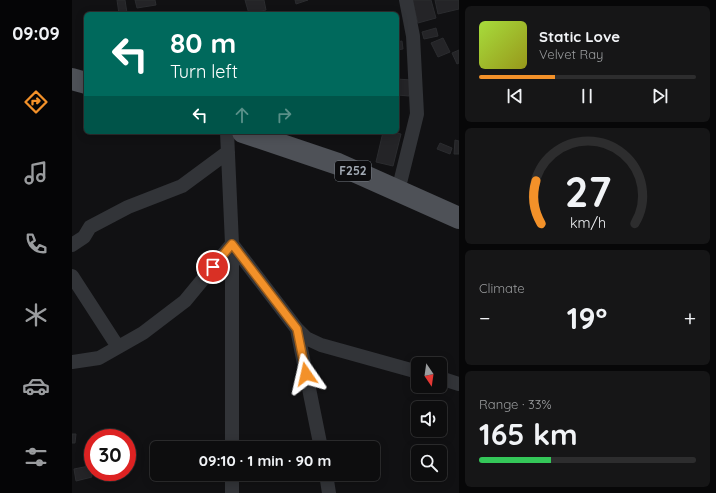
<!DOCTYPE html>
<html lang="en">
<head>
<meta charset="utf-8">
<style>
  :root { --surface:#0d0d0e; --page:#161617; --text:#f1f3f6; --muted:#9a9c9e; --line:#2d2d2e; --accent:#f39129 }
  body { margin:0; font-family:Quicksand,sans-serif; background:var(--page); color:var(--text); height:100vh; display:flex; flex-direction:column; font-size:15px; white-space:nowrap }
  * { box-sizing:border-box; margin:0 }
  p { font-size:13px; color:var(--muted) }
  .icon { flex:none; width:22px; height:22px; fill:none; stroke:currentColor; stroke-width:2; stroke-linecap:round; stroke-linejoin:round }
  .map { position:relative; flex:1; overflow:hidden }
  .drawer { display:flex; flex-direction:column; gap:6px; padding:6px; background:#070708; width:257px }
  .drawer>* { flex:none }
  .hud { position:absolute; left:12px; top:12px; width:315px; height:122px; border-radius:6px; box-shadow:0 2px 10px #0003,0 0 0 1px var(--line); background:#00695c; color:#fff; overflow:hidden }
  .needle { width:26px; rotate:167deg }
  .tools { position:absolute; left:339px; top:357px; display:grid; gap:8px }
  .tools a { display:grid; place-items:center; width:36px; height:36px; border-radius:6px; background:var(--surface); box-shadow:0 2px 10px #0003,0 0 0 1px var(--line); font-size:20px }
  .speed { position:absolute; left:12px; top:429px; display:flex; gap:8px; font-size:20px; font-weight:700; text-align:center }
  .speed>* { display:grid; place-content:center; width:52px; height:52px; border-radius:50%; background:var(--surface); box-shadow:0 2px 10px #0003,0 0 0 1px var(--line); line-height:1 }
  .speed .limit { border:6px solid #d22; background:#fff; color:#111 }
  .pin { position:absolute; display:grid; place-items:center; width:34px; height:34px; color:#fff; margin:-17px; border:2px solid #fff; border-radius:50%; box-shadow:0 1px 4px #0007 }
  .me { position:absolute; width:44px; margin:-22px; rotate:349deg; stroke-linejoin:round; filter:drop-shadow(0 0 3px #0008) }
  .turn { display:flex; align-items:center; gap:14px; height:84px; padding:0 20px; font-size:18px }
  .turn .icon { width:52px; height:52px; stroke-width:2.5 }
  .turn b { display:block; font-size:28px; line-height:34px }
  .lanes { display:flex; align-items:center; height:38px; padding:0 20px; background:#0003; justify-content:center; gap:20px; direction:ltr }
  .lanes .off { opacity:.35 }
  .big { font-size:30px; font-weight:700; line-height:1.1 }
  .drawer .tile { flex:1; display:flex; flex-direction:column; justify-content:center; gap:6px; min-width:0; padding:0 14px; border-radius:6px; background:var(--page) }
  .drawer .dial { align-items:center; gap:0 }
  .dial svg { height:104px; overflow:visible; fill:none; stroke:var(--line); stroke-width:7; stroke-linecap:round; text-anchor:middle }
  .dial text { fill:var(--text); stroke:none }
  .song { display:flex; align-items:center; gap:12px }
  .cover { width:48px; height:48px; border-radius:6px; background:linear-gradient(135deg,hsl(80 70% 55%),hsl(60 70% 35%)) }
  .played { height:4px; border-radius:2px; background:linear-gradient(90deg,var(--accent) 35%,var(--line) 35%) }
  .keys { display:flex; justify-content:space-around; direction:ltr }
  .heat { display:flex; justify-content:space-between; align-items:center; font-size:22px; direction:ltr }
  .charge { height:6px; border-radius:3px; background:linear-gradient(90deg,#34c759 33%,var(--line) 0) }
  .trip { position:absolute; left:78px; top:441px; width:230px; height:40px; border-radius:6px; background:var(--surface); box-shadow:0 2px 10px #0003,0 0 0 1px var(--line); font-weight:700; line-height:40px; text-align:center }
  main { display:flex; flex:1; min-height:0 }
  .tab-bar { display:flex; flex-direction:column; width:72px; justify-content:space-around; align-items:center; background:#050506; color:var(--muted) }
  .tab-bar .icon { width:28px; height:28px }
  .tab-bar .active { color:var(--accent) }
  .tab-bar b { font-size:18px; color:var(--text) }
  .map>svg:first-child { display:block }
  .building { fill:#242427; stroke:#2b2c2f }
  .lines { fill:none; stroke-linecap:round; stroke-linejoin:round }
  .street { stroke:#323438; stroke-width:14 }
  .primary { stroke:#4e5157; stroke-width:22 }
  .route-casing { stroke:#9e5e1b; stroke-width:10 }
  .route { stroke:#f39129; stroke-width:7 }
  .labels { text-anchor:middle; stroke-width:4; stroke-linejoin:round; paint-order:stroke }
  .shield { fill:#0c0c0e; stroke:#757b82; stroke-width:1 }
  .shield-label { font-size:12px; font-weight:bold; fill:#a2aab4 }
</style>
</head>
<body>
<main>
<nav class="tab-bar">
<b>09:09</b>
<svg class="icon active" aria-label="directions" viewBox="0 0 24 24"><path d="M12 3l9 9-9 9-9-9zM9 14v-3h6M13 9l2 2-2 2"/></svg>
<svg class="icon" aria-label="music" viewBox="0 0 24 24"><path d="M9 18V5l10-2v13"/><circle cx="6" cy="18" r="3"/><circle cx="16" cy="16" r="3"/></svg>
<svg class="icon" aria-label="phone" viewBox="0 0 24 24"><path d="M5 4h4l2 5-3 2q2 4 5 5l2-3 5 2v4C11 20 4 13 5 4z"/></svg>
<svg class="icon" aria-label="climate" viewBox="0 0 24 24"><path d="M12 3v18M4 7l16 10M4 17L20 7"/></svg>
<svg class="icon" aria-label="car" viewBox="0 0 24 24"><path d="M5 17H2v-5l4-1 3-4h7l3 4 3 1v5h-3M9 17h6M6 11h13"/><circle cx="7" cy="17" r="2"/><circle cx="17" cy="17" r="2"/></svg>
<svg class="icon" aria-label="filters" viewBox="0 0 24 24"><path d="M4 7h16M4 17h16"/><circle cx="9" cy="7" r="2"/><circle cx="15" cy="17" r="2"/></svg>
</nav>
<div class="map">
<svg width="387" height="493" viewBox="0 0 387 493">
  <rect width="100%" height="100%" fill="#111113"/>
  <path class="building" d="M45,0H53L55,13L47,14Z
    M63,0H83L84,5L65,8Z
    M173,0H192L194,10L177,14Z
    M223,0H236L224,4Z
    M340,0H359L364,18L346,23Z
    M363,0H387V9L366,14Z
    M364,28L366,36L352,39L350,32Z
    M371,38L378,52L366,57L359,43Z
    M330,41L331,49L325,50V42Z
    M387,50V63L385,64L380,53Z
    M325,79L339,80L337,96L325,95Z
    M311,132H321L329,134L321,166L304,162Z
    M383,140L387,141V154H382Z
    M368,143L380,148L378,154L365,149Z
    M0,434H4L3,443H0Z
    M17,466L20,477L4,481L2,469Z"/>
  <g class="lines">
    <path class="street" d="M155,132L160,244V448
      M326,191L345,114L341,36L334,0
      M0,245L12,237L18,227L56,207L110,186L156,152
      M0,276L46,347
      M225,329L249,448
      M0,362L27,358L71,333L113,301L160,244L225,329L234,338L249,345L346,372
      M368,378L387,384
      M254,474L257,493
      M160,493V474"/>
    <path class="primary" d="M0,79L14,83
      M171,132L266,164L387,218"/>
  </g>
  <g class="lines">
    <g class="route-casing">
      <path id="route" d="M141,267L160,244L225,329L234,374"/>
    </g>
    <use href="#route" class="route"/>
  </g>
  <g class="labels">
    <rect class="shield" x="263" y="161" width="36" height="20" rx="3"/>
    <g class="shield-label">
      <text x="281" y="175">F252</text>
    </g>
  </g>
</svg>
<div class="tools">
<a><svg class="needle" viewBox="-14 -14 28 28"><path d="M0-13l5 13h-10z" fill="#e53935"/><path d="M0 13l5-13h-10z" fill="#9a9c9e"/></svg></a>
<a><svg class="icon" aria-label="sound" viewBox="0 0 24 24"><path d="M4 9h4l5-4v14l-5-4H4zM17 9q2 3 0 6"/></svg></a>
<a><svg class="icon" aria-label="search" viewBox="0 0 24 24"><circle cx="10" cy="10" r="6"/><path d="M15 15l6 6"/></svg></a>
</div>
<div class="speed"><div class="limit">30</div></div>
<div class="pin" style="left:141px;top:267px;background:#d93025"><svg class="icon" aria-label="arrive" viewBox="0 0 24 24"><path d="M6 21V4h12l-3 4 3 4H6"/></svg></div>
<svg class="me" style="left:234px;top:374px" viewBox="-20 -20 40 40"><path d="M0-17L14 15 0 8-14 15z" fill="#f39129" stroke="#fff" stroke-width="4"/></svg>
<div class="trip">09:10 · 1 min · 90 m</div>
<div class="hud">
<div class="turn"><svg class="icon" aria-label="left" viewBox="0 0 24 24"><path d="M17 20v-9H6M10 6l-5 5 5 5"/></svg><div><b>80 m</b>Turn left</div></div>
<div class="lanes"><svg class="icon" aria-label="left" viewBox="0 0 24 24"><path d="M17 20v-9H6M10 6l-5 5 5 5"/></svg><svg class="icon off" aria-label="ahead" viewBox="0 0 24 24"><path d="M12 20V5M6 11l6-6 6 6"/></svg><svg class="icon off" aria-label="right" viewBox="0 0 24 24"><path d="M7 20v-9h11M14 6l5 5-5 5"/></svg></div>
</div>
</div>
<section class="drawer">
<div class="tile">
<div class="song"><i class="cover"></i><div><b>Static Love</b><p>Velvet Ray</p></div></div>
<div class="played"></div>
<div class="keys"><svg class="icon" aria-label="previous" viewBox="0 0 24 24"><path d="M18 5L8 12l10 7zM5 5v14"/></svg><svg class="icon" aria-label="pause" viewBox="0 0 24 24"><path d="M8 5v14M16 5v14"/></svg><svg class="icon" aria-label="next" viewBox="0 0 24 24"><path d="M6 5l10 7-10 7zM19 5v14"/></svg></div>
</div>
<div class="tile dial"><svg viewBox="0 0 100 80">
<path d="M14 69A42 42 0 1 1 86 69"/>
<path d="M14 69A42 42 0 0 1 10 36" stroke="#f39129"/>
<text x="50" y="56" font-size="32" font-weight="700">27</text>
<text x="50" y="72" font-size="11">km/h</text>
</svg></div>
<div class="tile"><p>Climate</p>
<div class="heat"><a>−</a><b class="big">19°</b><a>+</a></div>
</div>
<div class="tile"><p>Range · 33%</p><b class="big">165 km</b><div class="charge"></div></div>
</section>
</main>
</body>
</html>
